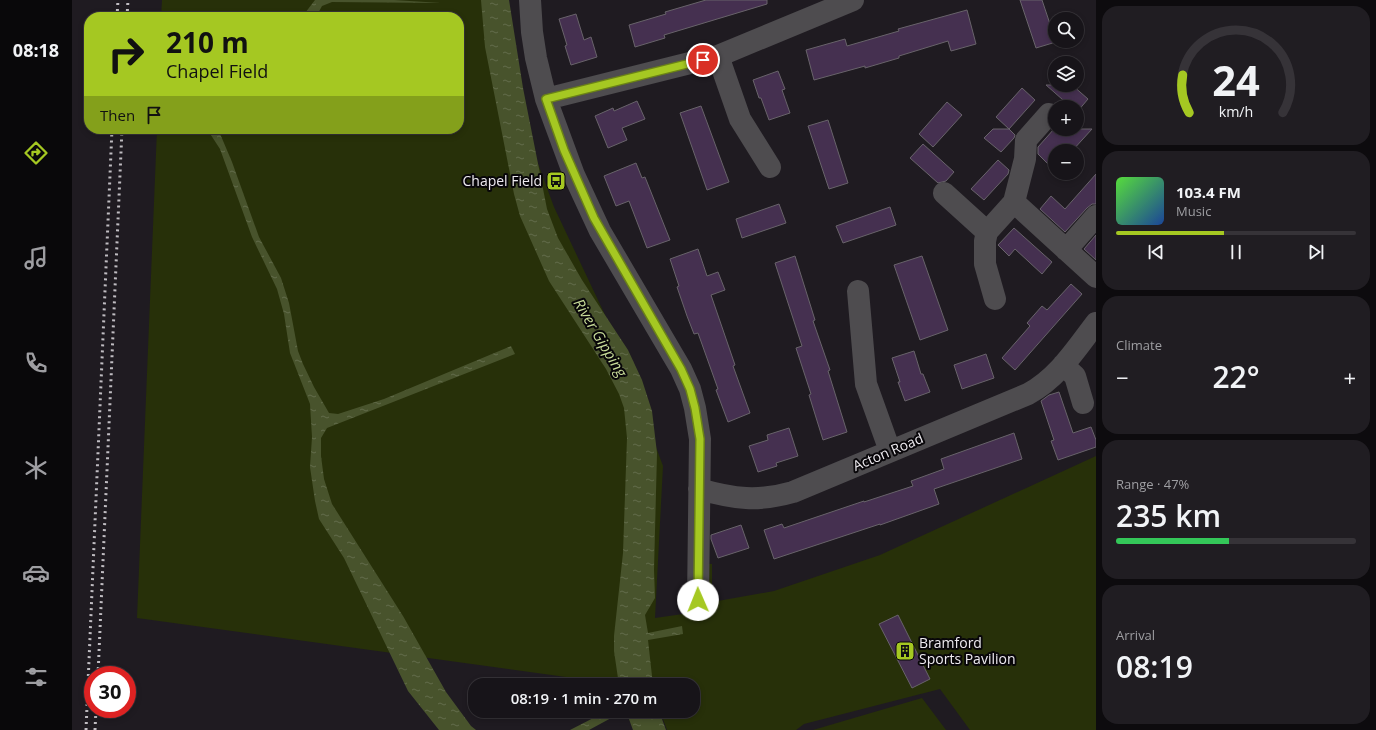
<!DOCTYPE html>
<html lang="en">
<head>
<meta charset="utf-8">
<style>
  :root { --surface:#171419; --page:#201d22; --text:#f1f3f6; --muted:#9e9ea2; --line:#363338; --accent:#a5c822 }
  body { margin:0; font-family:"Open Sans",sans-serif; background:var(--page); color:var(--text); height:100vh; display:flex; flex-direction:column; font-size:15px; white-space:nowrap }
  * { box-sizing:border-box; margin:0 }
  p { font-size:13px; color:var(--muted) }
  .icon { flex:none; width:22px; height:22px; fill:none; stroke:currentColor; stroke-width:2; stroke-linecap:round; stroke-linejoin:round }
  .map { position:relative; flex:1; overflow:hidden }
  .details { display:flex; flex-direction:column; gap:6px; padding:6px; background:#0d0b0e; width:280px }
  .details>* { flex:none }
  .top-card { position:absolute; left:12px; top:12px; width:380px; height:122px; border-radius:16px; box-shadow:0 2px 6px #0003,0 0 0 1px var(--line); background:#a5c822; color:#111; overflow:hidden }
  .tools { position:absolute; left:976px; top:12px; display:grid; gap:8px }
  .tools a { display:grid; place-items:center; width:36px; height:36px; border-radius:50%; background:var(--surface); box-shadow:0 2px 6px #0003,0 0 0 1px var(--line); font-size:20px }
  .speed { position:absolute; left:12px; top:666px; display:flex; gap:8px; font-size:20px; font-weight:700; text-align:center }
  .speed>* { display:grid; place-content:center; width:52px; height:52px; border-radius:50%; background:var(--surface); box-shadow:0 2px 6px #0003,0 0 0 1px var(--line); line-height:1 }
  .speed .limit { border:6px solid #d22; background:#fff; color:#111 }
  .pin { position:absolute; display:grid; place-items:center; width:34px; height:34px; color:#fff; margin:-17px; border:2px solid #fff; border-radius:50%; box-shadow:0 1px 4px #0007 }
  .me { position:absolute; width:44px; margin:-22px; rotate:359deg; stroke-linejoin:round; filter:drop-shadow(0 0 3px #0008) }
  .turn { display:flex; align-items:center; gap:14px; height:84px; padding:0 16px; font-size:18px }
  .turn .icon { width:52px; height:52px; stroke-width:2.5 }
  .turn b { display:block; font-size:28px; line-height:34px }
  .then { display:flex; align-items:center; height:38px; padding:0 16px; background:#0003; gap:8px; font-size:15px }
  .big { font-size:30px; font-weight:600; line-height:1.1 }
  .details .widget { flex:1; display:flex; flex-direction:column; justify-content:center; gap:6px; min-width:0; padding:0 14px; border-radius:16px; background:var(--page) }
  .details .dial { align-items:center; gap:0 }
  .dial svg { height:104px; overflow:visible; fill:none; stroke:var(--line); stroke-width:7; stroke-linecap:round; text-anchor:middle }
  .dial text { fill:var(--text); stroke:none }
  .song { display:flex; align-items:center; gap:12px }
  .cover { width:48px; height:48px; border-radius:6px; background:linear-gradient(135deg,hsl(110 70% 55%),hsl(220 70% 35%)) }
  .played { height:4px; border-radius:2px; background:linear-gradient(90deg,var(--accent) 45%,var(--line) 45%) }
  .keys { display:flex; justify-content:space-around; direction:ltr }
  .heat { display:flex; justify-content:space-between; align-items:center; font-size:22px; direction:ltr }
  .charge { height:6px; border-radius:3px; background:linear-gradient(90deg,#34c759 47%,var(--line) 0) }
  .trip { position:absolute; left:396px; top:678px; width:232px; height:40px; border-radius:16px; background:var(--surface); box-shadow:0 2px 6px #0003,0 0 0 1px var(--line); font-weight:600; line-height:40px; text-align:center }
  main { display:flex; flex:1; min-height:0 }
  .menu { display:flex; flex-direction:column; width:72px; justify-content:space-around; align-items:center; background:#09080a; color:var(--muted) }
  .menu .icon { width:28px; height:28px }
  .menu .current { color:var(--accent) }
  .menu b { font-size:18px; color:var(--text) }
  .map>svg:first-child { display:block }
  .green { fill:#273009 }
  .water { fill:url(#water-ripples) }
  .building { fill:#453050; stroke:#68636a }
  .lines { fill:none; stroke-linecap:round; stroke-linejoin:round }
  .minor { stroke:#4e4c4f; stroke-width:22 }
  .rail { stroke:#c0bdc2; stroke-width:3; stroke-dasharray:2 4; stroke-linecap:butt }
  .route-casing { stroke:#6b8216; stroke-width:10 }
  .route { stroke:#a5c822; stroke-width:7 }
  .labels { text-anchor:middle; stroke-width:4; stroke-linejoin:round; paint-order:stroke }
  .poi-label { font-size:14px; fill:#eeebf0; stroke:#080609; text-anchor:end }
  .street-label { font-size:14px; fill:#eeebf0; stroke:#080609 }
  .water-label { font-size:15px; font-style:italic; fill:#c8dc99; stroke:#080609 }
</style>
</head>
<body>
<main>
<nav class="menu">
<b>08:18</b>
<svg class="icon current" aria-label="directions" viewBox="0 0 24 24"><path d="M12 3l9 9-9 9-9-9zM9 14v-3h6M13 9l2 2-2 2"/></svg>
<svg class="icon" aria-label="music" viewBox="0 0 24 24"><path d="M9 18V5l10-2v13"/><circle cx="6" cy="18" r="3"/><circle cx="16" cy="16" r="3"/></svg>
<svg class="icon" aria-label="phone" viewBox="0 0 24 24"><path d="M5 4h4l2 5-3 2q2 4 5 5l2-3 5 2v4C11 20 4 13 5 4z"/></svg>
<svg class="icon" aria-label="climate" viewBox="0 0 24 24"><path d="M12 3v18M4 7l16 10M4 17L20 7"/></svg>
<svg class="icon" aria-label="car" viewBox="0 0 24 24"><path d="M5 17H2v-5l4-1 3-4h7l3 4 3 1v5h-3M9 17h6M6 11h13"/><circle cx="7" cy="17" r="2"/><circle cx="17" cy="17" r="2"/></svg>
<svg class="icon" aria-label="filters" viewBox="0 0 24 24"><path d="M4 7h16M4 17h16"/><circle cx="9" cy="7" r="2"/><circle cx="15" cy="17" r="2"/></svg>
</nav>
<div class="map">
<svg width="1024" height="730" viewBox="0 0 1024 730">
  <defs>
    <pattern id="water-ripples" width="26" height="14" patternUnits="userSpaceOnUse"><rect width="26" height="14" fill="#48532c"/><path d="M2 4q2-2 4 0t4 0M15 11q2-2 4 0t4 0" fill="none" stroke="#636c4b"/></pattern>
  </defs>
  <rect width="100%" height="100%" fill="#1f1b21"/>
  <path class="green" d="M90,0H429L432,71L482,207L543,336L591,466L583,618L625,612L624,563L640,564V602L702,591L808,555L1024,456V730H898L868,689L732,724L724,730H595L588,711H621V685H552L65,618L85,129H387V17H89Z
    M850,698L874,730H741Z"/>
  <path class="water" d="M243,0H322L369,3L260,2L250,6L244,17H230Z
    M409,0H437L451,88L475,209L486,238L510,280L556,350L570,380L580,411L585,453L582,570L583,598L573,615L576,633L610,626L611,634L576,640L581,685H547L542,651V636L551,553L555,438L552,408L547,394L534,369L477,281L448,216L442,194L413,47Z
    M143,11L156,12L166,17H130L131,15Z
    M135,129H146L160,162L187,237L209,278L217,303L226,351L231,364L242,387L257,413L266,414L312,399L439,346L443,354L255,428L249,438V456L252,479L260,504L331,616L374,692L399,726L404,730H367L336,691L272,558L247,519L243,501L238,467L240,437L238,404L218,353L212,314L205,289L180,237L148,149Z
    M535,711H552L517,730H498Z
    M554,711H587L594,730H561Z"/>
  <path class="building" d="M634,0H695V4L592,35L593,38L563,47L557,25L594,14L593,12Z
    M948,0H970L984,42L964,48Z
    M895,10L904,44L879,51L876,41L827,56V58L793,68V66L742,80L734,50L773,39L775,46L827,31L826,29Z
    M504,14L512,40L519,37L525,57L499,65L493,46L495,45L487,19Z
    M706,71L713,89L710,90L718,113L697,120L689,98H687L681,80Z
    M974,85H1000L1016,99L1005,112V107H999Z
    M950,88L963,100L937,129L943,135L942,138L929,152L912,138L921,129H937L924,117Z
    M565,101L573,119L550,128L555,140L536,148L523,116L541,108L542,111Z
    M875,102L890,115L861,147L847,134Z
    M629,106L657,182L635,190L608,113Z
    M756,120L776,183L757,189L736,126Z
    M982,129H1020L1000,151H983V158L977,165L966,154V147Z
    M851,144L882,172L874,181L866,183L838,158Z
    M926,160L937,170L936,174L912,200L899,189Z
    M564,163L570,178L573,177L598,240L575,248L557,201L544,206L532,176Z
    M1024,174V204H1020L1015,208L993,232L968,209L979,196L993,209Z
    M707,204L714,223L670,238L664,219Z
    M818,207L824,225L771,243L764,226Z
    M942,228L980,262L970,274L943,249L937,256L926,245Z
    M1024,235V260L1012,249Z
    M626,249L635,276L646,272L653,290L639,295L663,365L661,366L678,413L656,422L644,390L646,389L626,333L622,334L615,316L605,287L607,286L598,259Z
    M723,256L743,320L741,321L758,370L756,371L775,432L751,440L737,395L739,394L724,348L730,346L703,263Z
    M850,256L876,330L848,340L822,265Z
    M999,284L1010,294L943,370L930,358L958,326L955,323L970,306L975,310Z
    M842,351L849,374H851L858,392L833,401L826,382H828L820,358Z
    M914,354L922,378L890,389L882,365Z
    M987,392L1001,433L1019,427L1024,440V447L986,460L979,441L982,440L969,401L977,395Z
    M717,428L726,456L704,463L705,466L686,472L677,446L696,440L695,435Z
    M942,433L950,459L862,489L867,504L808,525V524L702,559L692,530L710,524L712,528L792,501V502L841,486L839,481L872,469L869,459Z
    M669,525L677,548L646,558L639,539V535Z
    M826,615L858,679L840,688L807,624Z"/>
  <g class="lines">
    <path class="minor" d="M458,0L460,32L464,58L474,99L502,175L528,231L609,369L618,389L623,408L628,439L626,600
      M646,56L668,119L698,167
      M474,99L646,56L781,0
      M872,193L915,232
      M942,202L1024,277
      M994,250L1024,216
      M786,291L794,384L818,451
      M923,299L913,264V241L915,232L942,202L953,159L954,140L977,114
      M991,365L1003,376L1011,403
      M627,489C662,499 686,502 721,492L956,394C986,378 1004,349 1024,323"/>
    <path class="rail" d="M45,17L46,0
      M55,17L56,0
      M26,675L50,129
      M14,730L40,129
      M23,730L24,709"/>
  </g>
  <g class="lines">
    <g class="route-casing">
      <path id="route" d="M626,600L628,439L623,408L618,389L609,369L522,218L492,150L474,99L631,60"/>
    </g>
    <use href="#route" class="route"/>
  </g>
  <defs>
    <g id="bus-square" transform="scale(1)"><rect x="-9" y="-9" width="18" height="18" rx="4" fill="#a5c822" stroke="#080609"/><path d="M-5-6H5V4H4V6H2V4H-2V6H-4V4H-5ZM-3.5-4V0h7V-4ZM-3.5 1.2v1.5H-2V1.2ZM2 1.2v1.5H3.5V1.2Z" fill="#111"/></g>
    <g id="building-square" transform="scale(1)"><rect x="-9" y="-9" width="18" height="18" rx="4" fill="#a5c822" stroke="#080609"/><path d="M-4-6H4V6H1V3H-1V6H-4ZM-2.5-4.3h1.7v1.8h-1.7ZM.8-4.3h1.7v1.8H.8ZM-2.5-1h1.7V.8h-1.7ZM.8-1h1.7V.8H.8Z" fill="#111"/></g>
  </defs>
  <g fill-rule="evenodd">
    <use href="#bus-square" x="484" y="181"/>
    <use href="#building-square" x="833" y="651"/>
  </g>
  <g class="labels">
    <g class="poi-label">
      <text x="470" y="186">Chapel Field</text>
      <text x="847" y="648" text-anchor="start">Bramford<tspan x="847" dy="16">Sports Pavilion</tspan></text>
    </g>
    <g class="street-label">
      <text transform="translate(816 452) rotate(-23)" y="5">Acton Road</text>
    </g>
    <g class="water-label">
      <text transform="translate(528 338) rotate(59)" y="5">River Gipping</text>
    </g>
  </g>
</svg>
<div class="tools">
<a><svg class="icon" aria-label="search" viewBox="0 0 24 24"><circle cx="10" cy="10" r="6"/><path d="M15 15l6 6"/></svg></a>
<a><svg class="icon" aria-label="layers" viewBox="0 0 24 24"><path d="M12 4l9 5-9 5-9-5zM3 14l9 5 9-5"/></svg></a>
<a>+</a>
<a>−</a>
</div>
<div class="speed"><div class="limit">30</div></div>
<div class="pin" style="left:631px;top:60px;background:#d93025"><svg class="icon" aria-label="arrive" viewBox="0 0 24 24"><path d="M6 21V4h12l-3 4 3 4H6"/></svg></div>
<svg class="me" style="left:626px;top:600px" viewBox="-20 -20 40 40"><circle r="19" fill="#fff"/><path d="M0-13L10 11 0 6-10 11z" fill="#a5c822"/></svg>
<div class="trip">08:19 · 1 min · 270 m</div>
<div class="top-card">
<div class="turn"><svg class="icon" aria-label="right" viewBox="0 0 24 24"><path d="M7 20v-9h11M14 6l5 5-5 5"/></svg><div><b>210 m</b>Chapel Field</div></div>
<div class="then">Then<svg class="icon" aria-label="arrive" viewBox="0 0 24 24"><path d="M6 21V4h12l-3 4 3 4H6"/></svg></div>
</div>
</div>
<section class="details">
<div class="widget dial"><svg viewBox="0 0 100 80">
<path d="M14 69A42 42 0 1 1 86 69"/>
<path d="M14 69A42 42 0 0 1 9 40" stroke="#a5c822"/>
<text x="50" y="56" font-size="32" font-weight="700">24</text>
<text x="50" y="72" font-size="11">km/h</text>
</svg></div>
<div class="widget">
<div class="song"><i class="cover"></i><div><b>103.4 FM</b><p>Music</p></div></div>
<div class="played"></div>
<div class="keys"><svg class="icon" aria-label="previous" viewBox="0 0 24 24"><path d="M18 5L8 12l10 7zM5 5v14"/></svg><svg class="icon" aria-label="pause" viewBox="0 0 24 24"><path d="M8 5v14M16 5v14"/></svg><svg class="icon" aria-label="next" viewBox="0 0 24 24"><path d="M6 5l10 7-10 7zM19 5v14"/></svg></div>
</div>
<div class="widget"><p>Climate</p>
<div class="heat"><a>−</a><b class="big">22°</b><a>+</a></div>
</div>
<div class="widget"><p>Range · 47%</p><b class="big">235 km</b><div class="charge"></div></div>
<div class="widget"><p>Arrival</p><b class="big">08:19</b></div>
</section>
</main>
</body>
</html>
